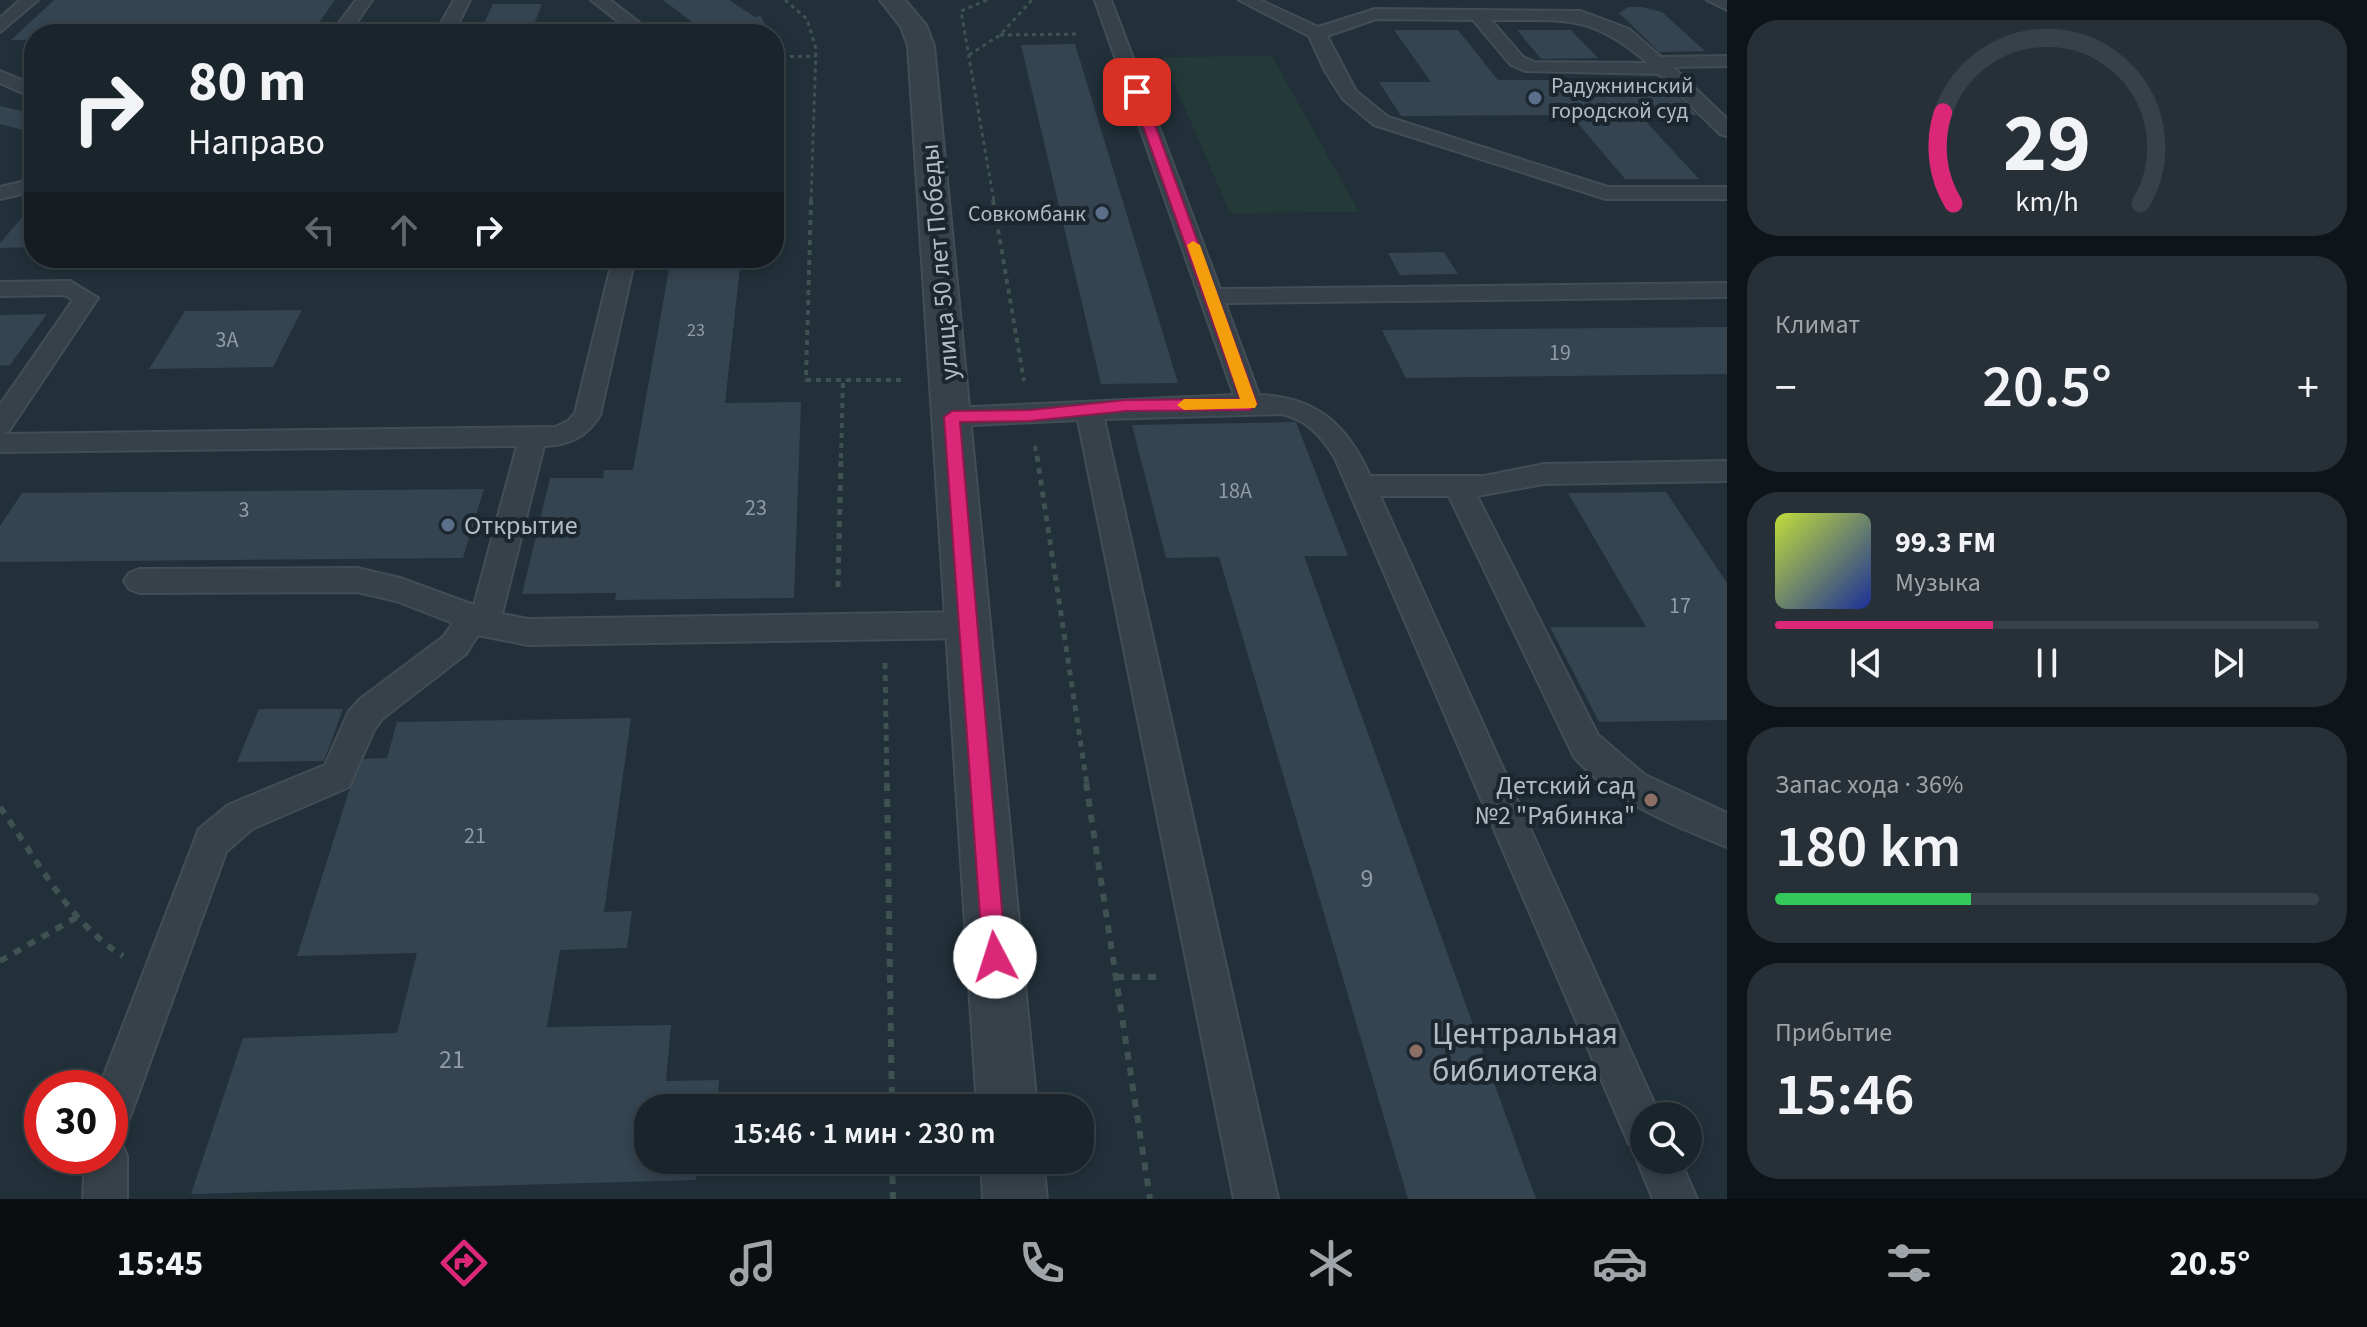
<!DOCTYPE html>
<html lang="ru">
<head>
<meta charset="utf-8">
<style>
  :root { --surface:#1a242b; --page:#273037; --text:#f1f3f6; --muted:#9fa4a9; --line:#384147; --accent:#db2777 }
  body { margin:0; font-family:"Source Sans 3",sans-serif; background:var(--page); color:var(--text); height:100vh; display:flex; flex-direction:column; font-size:30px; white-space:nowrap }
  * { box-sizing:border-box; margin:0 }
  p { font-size:26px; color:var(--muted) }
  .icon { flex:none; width:44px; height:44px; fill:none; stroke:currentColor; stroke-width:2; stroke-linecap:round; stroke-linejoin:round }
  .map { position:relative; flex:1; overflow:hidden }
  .sheet { display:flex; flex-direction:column; gap:20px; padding:20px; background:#0e1418; width:640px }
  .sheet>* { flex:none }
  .guide { position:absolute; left:24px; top:24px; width:760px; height:244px; border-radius:32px; box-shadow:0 4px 12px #0003,0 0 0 2px var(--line); background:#1a242b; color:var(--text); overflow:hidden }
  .controls { position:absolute; left:1630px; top:1102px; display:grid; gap:16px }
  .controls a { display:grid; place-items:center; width:72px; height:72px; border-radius:50%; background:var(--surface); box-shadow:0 4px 12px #0003,0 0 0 2px var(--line); font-size:40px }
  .speed { position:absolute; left:24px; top:1070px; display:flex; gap:16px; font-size:40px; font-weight:700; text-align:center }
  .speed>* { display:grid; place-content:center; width:104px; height:104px; border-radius:50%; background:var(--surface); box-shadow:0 4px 12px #0003,0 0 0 2px var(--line); line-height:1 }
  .speed .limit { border:12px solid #d22; background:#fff; color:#111 }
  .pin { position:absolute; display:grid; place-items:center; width:68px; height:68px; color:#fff; margin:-34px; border-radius:16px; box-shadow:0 4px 12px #0006 }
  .me { position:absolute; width:88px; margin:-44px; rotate:355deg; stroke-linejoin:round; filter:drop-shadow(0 0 6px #0008) }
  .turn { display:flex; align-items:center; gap:28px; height:168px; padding:0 32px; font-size:36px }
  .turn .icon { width:104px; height:104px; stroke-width:2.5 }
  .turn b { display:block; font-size:56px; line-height:68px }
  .lanes { display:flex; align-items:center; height:76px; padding:0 32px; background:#0003; justify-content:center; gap:40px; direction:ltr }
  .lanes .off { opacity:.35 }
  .big { font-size:60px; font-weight:600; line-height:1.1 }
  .sheet .widget { flex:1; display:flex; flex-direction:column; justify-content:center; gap:12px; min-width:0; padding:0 28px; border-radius:32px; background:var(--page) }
  .sheet .dial { align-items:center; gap:0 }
  .dial svg { height:208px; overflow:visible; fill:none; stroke:var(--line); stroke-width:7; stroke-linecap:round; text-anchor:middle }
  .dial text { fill:var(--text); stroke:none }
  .song { display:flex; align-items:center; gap:24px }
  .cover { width:96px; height:96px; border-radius:12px; background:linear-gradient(135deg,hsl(70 70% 55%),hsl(230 70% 35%)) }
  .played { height:8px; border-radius:4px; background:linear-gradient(90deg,var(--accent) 40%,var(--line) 40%) }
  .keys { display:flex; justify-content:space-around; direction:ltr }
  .heat { display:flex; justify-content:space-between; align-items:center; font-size:44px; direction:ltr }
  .charge { height:12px; border-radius:6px; background:linear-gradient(90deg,#34c759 36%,var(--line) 0) }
  .trip { position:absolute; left:634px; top:1094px; width:460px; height:80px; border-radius:32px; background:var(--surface); box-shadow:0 4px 12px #0003,0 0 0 2px var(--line); font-weight:600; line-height:80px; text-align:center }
  .tabs { display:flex; height:128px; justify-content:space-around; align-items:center; background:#0a0e11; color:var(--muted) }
  .tabs .icon { width:56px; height:56px }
  .tabs .current { color:var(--accent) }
  .tabs b { font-size:36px; color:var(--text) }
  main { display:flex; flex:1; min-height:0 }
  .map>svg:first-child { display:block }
  .green { fill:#243a39 }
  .building { fill:#344450 }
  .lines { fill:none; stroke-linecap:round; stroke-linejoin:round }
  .service-casing { stroke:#424d55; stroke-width:4 }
  .minor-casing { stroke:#424d55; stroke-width:4 }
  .path-far3 { stroke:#3d5251; stroke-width:3; stroke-dasharray:4 4; stroke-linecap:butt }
  .path-far2 { stroke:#3d5251; stroke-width:4; stroke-dasharray:5 5; stroke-linecap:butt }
  .path-far1 { stroke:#3d5251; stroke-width:5; stroke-dasharray:6 6; stroke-linecap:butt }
  .path { stroke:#3d5251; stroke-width:6; stroke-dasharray:8 8; stroke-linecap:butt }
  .service { fill:#364149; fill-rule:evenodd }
  .minor { fill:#364149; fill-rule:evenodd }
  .route { fill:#db2777; stroke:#8e194d; stroke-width:2 }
  .slow { fill:#f59e0b }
  .service-dot { fill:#5c6f8a; stroke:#1b262e; stroke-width:3 }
  .education-dot { fill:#8d6e63; stroke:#1b262e; stroke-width:3 }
  .labels { text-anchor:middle; stroke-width:8; stroke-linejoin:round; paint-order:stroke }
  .far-number-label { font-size:18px; fill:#909ca6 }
  .far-poi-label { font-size:22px; fill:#b1bcc5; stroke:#1b262e; text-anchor:start }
  .number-label { font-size:22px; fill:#909ca6 }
  .street-label { font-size:26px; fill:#b1bcc5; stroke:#1b262e }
  .poi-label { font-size:26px; fill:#b1bcc5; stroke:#1b262e; text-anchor:start }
  .near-number-label { font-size:26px; fill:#909ca6 }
  .near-poi-label { font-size:32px; fill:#b1bcc5; stroke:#1b262e; text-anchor:start }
</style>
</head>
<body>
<main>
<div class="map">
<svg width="1727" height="1199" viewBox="0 0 1727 1199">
  <rect width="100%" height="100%" fill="#223039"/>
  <path class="green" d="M1272,56L1359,212L1230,213L1163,57Z"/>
  <path class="building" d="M54,0H335L311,34H34V40H11Z
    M663,0H729L755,17L761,16L769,34H708Z
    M493,4H542L530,34H479Z
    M1642,7L1662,12L1705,51L1659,52L1619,13L1628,7Z
    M1394,30H1458L1498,80H1661L1697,115H1640L1699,179H1625L1571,115L1401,116L1379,82H1431Z
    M1517,30H1571L1598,58L1541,59Z
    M1075,44L1178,383L1101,384L1021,45Z
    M0,106L34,114V133L0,124Z
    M30,208H34V247L0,248V243Z
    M1444,252L1458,274L1400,275L1388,253Z
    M671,258H741L725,403L801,402L794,598L615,600L616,593L522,594L550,478H603L604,470H633Z
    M302,310L273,367L149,369L185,311Z
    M47,314L10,365L0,366V315Z
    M1727,327V374L1406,378L1382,330Z
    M1296,422L1348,556H1304L1536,1199H1408L1219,557L1166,558L1132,425Z
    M484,489L463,558L0,562V526L22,493Z
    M1666,492L1727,583V720L1599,722L1550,627H1646L1568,493Z
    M259,709H343L324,761L237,762Z
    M631,718L604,912L632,911L627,948L560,950L547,1027L671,1025L666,1081L719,1080L717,1108H648V1160H698L696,1180L191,1194L243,1038L397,1033L417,953L297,956L359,759L387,758L397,722Z"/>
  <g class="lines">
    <g class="service-casing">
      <path id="service" d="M20,0H38L0,32V18Z
        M356,0H372L349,34H331Z
        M454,0H470L453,34H435Z
        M591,0H610L654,34H634Z
        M1095,0H1111L1220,289L1727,283V297L1225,303L1259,395C1317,397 1347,425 1370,476H1484L1544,464L1727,461V481L1544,484L1477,496L1598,735L1645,775L1727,813V847C1672,825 1614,802 1574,757L1449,496H1380L1660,1116H1644V1160H1680L1697,1199H1653L1637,1160L1641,1149L1629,1144L1335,458C1322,437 1307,419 1281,414L1104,419L1278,1199H1234L1078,420L952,426L943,423L939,417L943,411L952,408L1234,395Z
        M1239,0H1260L1318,27L1375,9L1581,11L1629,29L1661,57L1727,56V66L1673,67L1727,119V136L1720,134L1659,74L1525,71L1511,65L1473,20L1376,19L1327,36L1356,91L1388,117L1608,187H1727V199H1606L1374,125L1343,99L1325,71L1309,36ZM1491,20C1565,21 1588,12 1648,63L1534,62L1523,57Z
        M1707,0H1727V10Z
        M0,71L34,85V98L0,83Z
        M34,179V191L0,199V187Z
        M613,258H635L600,415C587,437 569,445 544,446L502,614L528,619L967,612L978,616L982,625L978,634L967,638L528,645L478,635L466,654L382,719L374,730L349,787L252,829L226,852L131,1114L125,1129L110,1135V1088H99L199,829L228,805L325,765L349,711L360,699L444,636L453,623L396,601L357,592L139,593L129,589L124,581L129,573L139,569L357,568L400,578L474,605L517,446L0,452V405L73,300L65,295L0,296V282L70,281L98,298L9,431L2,434L555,427L568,421L575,413Z
        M110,1136L121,1141L127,1156V1199H83L85,1156H110Z"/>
    </g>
    <g class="minor-casing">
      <path id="minor" d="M880,0H905L926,25L934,46L1037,1108H977L908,46L901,27Z
        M981,1160H1043L1047,1199H983Z"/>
    </g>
    <path class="path-far3" d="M785,0L807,19L816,49L811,202
      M987,0L961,11L994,202
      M1000,35L1079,34
      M969,55L1000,35L1032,0
      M774,57L816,56"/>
    <path class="path-far2" d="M811,200L806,380H903
      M993,200L1024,381
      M1035,446L1037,458
      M841,458L843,380"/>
    <path class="path-far1" d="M1037,456L1087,785
      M838,587L841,456
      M885,663L887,785"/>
    <path class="path" d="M887,783L892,1108
      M1086,783L1150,1199
      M0,807C36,858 69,923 123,956
      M0,961L79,916
      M1116,977H1163
      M892,1160L893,1199"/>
    <use href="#service" class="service"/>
    <use href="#minor" class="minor"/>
  </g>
  <path class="route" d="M1137,89L1143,92L1257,404L1250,410L1126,411L1030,421L960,422L1006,957L1003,965L995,969L986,965L983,957L944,417L952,411L1030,410L1126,400L1240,399L1131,92Z"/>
  <path class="slow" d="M1193,241L1200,245L1257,404L1255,408L1184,410L1177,405L1184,399H1240L1187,245Z"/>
  <g class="service-dot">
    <circle cx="1535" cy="98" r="8"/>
    <circle cx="1102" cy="213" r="8"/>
    <circle cx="448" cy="525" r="8"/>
  </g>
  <g class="education-dot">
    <circle cx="1651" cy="800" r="8"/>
    <circle cx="1416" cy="1051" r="8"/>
  </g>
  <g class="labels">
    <g class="far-number-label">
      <text x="696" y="336">23</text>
    </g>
    <g class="far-poi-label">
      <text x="1551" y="93">Радужнинский<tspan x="1551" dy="25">городской суд</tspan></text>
      <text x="1086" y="221" text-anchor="end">Совкомбанк</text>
    </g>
    <g class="number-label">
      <text x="227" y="347">3А</text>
      <text x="1560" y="360">19</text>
      <text x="1235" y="498">18А</text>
      <text x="756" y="515">23</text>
      <text x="244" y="517">3</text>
      <text x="1680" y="613">17</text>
      <text x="475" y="843">21</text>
    </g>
    <g class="street-label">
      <text transform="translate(939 262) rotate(-95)" y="9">улица 50 лет Победы</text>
    </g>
    <g class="poi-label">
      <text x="464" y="534">Открытие</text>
      <text x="1635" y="794" text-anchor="end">Детский сад<tspan x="1635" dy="30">№2 "Рябинка"</tspan></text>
    </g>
    <g class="near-number-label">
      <text x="1367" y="887">9</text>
      <text x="452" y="1068">21</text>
    </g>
    <g class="near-poi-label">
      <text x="1432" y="1044">Центральная<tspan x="1432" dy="37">библиотека</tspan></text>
    </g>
  </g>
</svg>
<div class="controls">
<a><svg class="icon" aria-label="search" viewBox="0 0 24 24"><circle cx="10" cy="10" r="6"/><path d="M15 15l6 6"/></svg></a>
</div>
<div class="speed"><div class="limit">30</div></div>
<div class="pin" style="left:1137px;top:92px;background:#d93025"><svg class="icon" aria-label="arrive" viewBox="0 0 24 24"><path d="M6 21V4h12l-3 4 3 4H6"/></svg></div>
<svg class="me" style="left:995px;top:957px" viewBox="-20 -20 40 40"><circle r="19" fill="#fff"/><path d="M0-13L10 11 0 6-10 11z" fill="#db2777"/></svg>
<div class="trip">15:46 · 1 мин · 230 m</div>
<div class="guide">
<div class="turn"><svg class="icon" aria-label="right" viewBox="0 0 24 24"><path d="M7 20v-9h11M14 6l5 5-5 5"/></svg><div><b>80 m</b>Направо</div></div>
<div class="lanes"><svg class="icon off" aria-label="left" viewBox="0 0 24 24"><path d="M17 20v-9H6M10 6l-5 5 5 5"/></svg><svg class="icon off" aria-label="ahead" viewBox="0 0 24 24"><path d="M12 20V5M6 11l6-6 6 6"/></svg><svg class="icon" aria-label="right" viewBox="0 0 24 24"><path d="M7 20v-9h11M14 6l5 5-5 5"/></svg></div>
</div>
</div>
<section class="sheet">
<div class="widget dial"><svg viewBox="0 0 100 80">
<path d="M14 69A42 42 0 1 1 86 69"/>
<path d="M14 69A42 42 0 0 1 10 34" stroke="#db2777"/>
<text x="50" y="56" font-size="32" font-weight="700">29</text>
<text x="50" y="72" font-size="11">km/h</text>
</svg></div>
<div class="widget"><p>Климат</p>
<div class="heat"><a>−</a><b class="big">20.5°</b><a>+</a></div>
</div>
<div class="widget">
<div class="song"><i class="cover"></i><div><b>99.3 FM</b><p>Музыка</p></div></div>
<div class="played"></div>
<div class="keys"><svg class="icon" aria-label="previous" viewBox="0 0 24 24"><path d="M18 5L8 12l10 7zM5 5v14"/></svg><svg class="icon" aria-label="pause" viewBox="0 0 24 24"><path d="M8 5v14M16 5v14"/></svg><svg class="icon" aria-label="next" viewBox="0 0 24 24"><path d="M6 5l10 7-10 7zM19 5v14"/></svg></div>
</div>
<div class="widget"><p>Запас хода · 36%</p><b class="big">180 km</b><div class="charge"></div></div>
<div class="widget"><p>Прибытие</p><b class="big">15:46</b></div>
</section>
</main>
<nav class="tabs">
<b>15:45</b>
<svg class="icon current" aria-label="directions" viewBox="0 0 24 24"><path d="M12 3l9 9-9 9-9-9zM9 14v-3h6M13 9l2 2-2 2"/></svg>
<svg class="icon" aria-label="music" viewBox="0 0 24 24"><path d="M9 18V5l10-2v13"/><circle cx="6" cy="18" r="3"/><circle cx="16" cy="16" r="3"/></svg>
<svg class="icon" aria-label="phone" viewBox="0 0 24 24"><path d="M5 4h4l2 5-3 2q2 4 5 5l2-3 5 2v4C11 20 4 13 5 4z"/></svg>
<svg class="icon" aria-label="climate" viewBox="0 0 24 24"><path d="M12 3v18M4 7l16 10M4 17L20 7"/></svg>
<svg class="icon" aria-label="car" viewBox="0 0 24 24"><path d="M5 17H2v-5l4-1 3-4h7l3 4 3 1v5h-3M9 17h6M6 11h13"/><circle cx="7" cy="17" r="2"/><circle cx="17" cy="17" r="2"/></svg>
<svg class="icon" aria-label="filters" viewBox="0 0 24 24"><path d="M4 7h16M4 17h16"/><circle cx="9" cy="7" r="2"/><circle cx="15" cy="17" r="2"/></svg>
<b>20.5°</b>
</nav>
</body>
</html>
